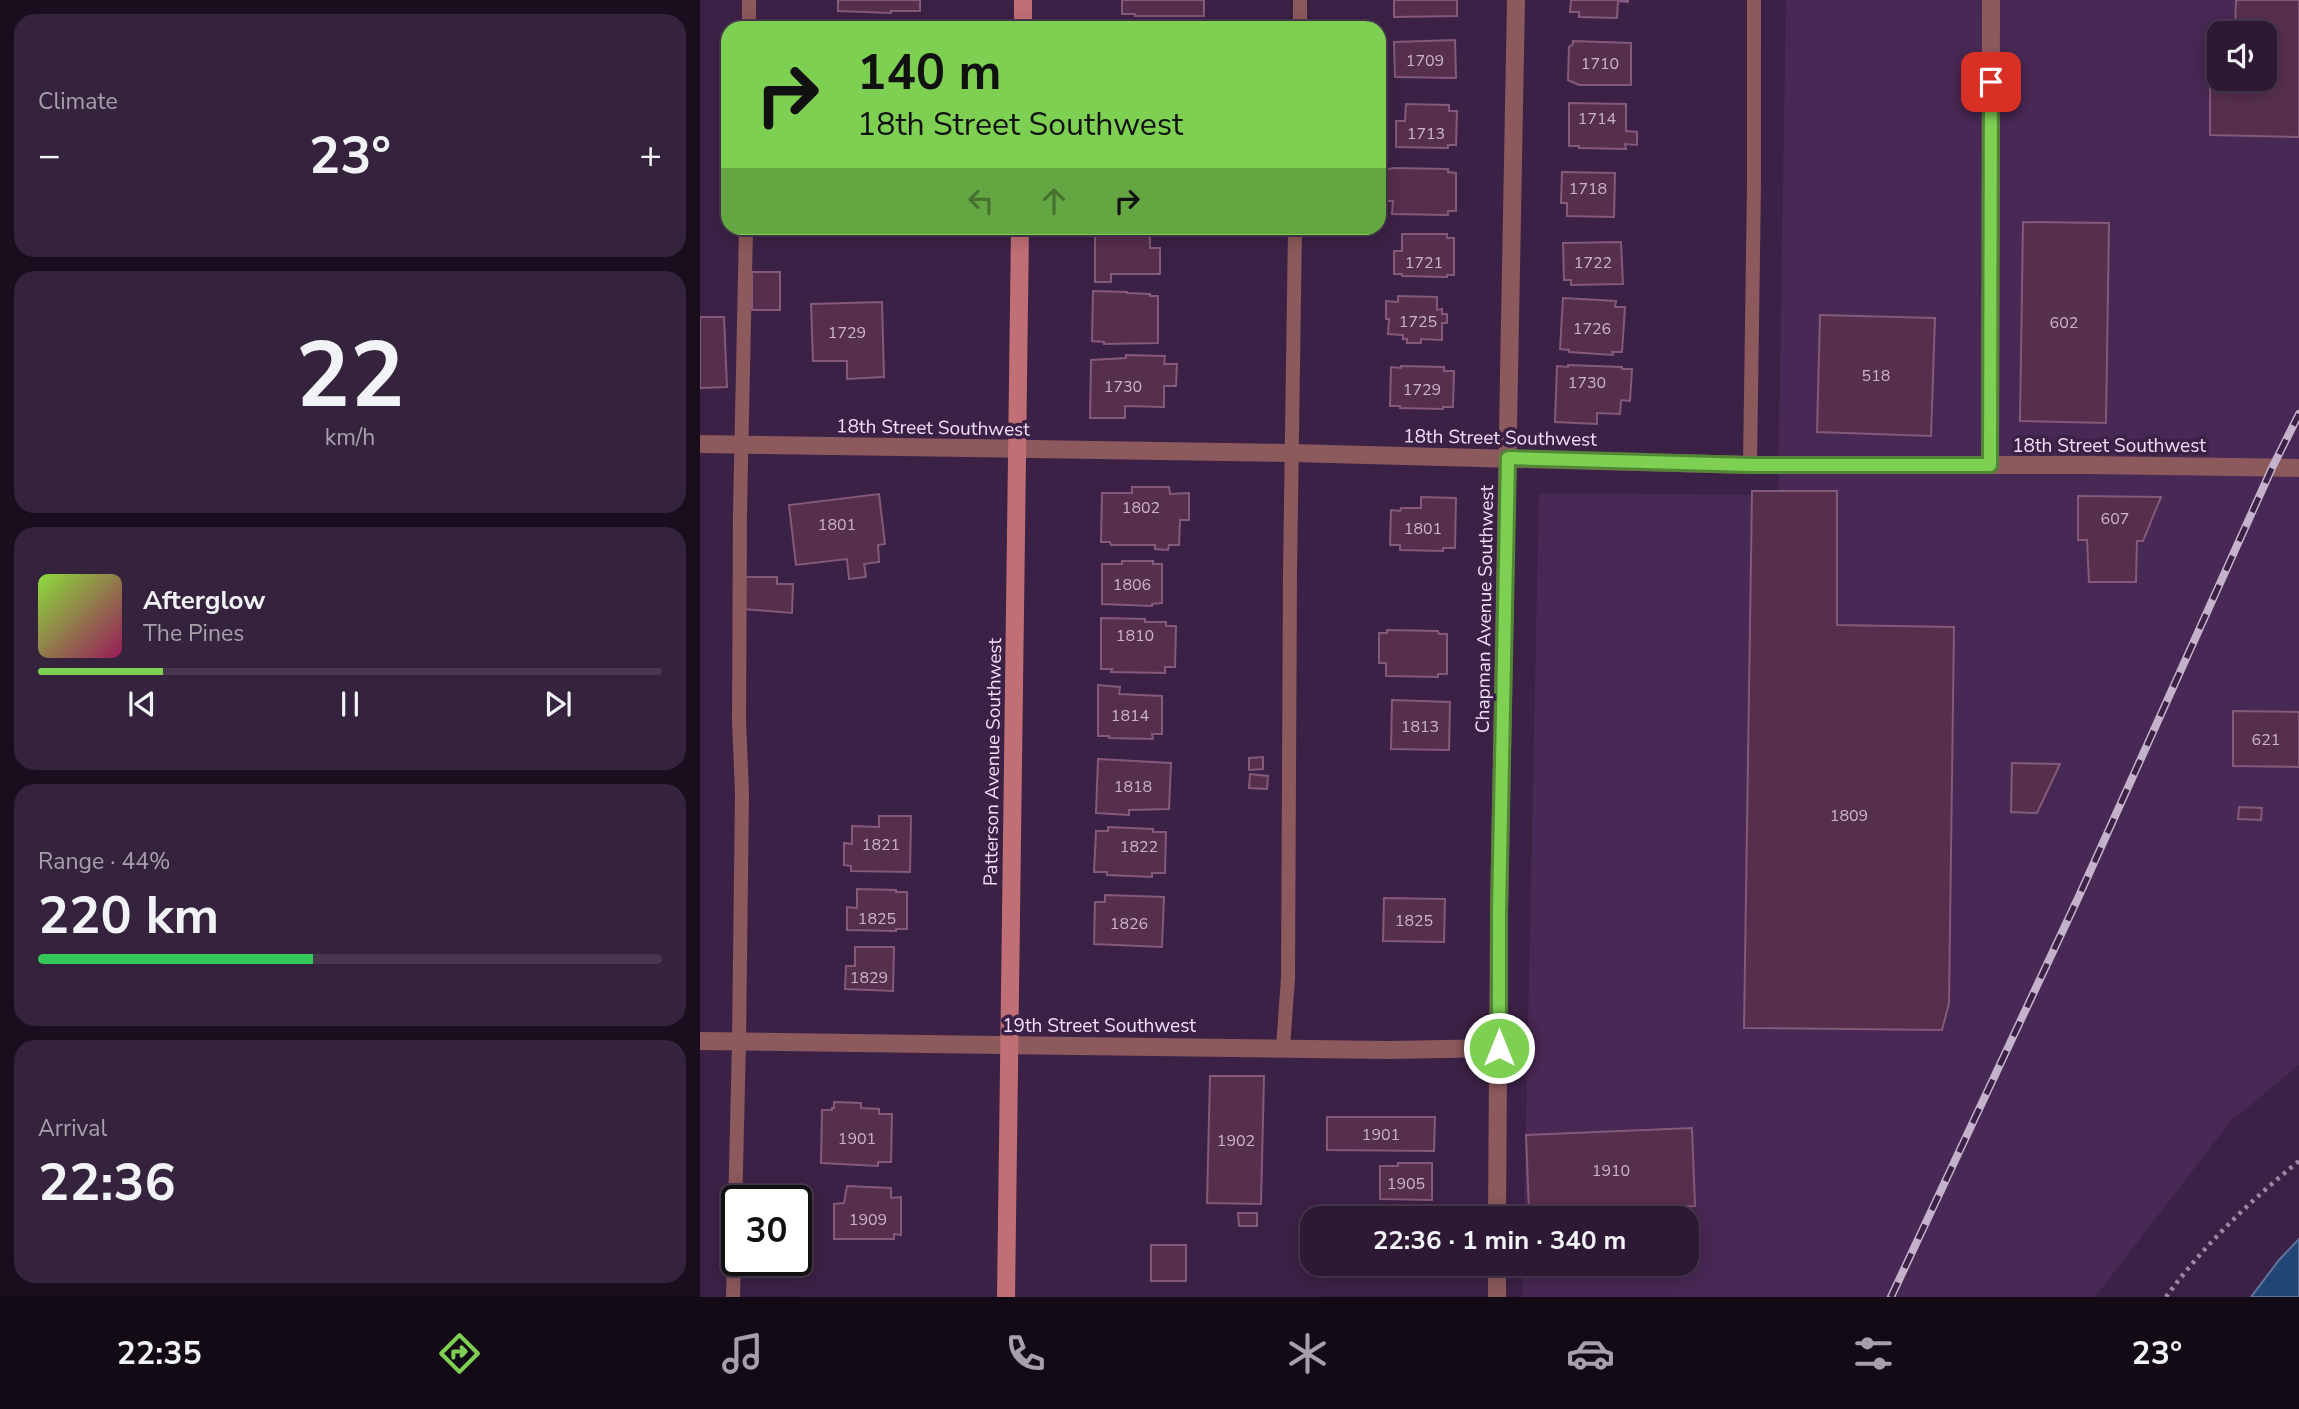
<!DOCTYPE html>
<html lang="en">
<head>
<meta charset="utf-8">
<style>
  :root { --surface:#2d1934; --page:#35223c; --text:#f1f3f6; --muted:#a7a0ac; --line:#48384f; --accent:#7ed053 }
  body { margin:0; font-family:"Nunito Sans",sans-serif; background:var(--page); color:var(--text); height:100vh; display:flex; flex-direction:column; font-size:26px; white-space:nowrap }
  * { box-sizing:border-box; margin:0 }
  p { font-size:23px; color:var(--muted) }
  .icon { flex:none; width:38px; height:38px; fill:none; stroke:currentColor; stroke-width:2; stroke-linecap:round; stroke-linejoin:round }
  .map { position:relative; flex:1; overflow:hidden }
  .panel { display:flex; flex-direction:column; gap:14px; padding:14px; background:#190e1d; width:700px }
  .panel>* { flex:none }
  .top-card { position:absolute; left:21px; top:21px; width:665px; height:214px; border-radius:21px; box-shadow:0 4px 18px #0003,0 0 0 2px var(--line); background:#7ed053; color:#111; overflow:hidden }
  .controls { position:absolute; left:1507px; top:21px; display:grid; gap:14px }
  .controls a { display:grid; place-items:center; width:70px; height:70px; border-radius:14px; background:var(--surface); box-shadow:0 4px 18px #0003,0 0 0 2px var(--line); font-size:35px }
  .speed { position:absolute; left:21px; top:1185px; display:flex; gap:14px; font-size:35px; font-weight:700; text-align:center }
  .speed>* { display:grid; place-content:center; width:91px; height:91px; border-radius:50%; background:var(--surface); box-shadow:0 4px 18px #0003,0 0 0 2px var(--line); line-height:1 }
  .speed .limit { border:4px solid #111; border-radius:10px; background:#fff; color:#111 }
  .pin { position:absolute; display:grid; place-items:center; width:60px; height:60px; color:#fff; margin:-30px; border-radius:14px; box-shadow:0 4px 10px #0006 }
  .me { position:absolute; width:77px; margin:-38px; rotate:0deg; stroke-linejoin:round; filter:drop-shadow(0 0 5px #0008) }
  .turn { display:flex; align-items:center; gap:24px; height:147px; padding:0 21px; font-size:32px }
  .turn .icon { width:91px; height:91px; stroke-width:2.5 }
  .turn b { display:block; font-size:49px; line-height:60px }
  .lanes { display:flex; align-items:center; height:66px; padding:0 21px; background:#0003; justify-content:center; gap:35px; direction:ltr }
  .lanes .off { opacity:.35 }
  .big { font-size:52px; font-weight:700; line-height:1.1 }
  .panel .tile { flex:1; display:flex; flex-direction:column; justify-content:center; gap:10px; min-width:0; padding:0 24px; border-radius:21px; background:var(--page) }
  .panel .dial { align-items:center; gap:0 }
  .dial b { font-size:91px; line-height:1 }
  .song { display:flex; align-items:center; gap:21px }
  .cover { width:84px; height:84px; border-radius:10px; background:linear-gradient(135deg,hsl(90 70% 55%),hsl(330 70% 35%)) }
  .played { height:7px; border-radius:4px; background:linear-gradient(90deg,var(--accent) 20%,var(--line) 20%) }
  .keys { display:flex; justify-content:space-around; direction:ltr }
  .heat { display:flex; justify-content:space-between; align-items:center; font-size:38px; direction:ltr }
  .charge { height:10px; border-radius:5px; background:linear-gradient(90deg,#34c759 44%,var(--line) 0) }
  .trip { position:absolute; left:600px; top:1206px; width:399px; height:70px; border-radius:21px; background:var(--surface); box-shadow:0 4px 18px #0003,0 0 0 2px var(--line); font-weight:700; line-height:70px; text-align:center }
  .tab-bar { display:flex; height:112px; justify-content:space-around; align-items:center; background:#120a15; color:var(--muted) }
  .tab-bar .icon { width:49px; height:49px }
  .tab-bar .on { color:var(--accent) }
  .tab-bar b { font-size:32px; color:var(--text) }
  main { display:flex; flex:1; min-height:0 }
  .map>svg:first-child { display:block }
  .built { fill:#482854; fill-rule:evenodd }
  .water { fill:#214574; stroke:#5f749b; stroke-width:2 }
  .building { fill:#562f4d; stroke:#845979; stroke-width:2 }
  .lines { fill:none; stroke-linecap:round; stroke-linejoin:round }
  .path { stroke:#9c87a4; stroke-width:4.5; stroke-dasharray:3.5 5; stroke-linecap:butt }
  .lane { stroke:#8c595c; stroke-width:14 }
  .street { stroke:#8c595c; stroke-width:18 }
  .secondary { stroke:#c06f75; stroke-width:18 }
  .rail-casing { stroke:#c4b1cb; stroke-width:8 }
  .rail { stroke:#3c2146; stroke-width:5; stroke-dasharray:16; stroke-linecap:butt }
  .route-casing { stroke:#528736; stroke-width:18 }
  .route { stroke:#7ed053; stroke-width:12 }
  .labels { text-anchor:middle; stroke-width:7; stroke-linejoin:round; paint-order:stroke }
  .number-label { font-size:16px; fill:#cab4cc }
  .street-label { font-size:19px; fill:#f1e0f7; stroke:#3c2146 }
</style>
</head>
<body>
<main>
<section class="panel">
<div class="tile"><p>Climate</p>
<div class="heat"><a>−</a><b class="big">23°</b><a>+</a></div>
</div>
<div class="tile dial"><b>22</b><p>km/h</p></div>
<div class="tile">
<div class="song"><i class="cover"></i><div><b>Afterglow</b><p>The Pines</p></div></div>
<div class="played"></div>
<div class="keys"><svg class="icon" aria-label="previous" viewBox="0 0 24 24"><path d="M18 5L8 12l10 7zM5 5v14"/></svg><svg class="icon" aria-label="pause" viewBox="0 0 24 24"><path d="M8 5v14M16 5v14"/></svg><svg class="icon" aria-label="next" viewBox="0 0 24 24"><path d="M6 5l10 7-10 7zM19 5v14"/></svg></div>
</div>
<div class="tile"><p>Range · 44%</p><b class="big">220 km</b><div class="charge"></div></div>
<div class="tile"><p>Arrival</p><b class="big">22:36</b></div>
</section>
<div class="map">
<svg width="1599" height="1297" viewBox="0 0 1599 1297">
  <rect width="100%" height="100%" fill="#3c2146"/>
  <path class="built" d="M1086,0H1599V1065L1531,1121L1395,1297H822L823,1264H987V1218H824L839,493L1078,495ZM1519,33H1564V79H1519Z"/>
  <path class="water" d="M1599,1239V1297H1551L1579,1260Z"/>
  <path class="building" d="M138,0H220V11H191V13L138,11Z
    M422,0H504V16H435V14H422Z
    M694,0H757V16L694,17Z
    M871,0H928V2L918,1L917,18L879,17V12H870Z
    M1536,0H1599V137L1510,135V85L1556,86V79H1564V33H1535Z
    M164,20H222V28H148H164Z
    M755,40L756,78L695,77L694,42Z
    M873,41L931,43V85H879L868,80L869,47L873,44Z
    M869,103L926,104V131L937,132V145L925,144L926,149L879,148V146H869Z
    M706,104L749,105V111H757L756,145H748V148L696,147V121H705Z
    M693,168L748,169V172L756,173V211H748V215L692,214L693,201H685V170Z
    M862,172L915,173L914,217L867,216V203H861Z
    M1323,222L1409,223L1406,423L1320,421Z
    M405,230H450V248H460V274H411V282H395V233H405Z
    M702,234H747V238H754V275H747V277L702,276V274H694V251H702Z
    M921,242L923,284L871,285V280H864L863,243Z
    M52,272H80V310H52Z
    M393,291L427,292V293L450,294V296H458V343L404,344V342L392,341Z
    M698,296L737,297V310L742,309V314H747V323H742V340L721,339V343H707V339H703V335L688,334L689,319H686V301L698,302Z
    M863,298L916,301L915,307H925L922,352H912L913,355L869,352V350L860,349Z
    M182,302L184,377L147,379V361H113L111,304Z
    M1120,315L1235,318L1231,436L1117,432Z
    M0,317H24L27,387L0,388Z
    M426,355L465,356L464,364H477L476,386H464V407L425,406V418H390L391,360L426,358Z
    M868,365L922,367V369H932L930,401L921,400L920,414L897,413V424L855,422L857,366L868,367Z
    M701,366L744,367V371H754L753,407H743V409L700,408V406H690L691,367L701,368Z
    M432,487H469L470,494L489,493V520H480L479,545H469L468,550L455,549V545H411L410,542H401L402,493H432Z
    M1052,491H1137V625L1254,627L1249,1003L1242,1030L1044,1028Z
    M179,494L185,544L178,545L179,562L164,564L166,577L149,579L147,559L96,565L89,505Z
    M1378,496L1461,497L1443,541H1437L1436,582H1389L1387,540H1378Z
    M721,497L756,498L755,548H743V551L700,550V545H690L691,510L700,511L701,508H721Z
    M422,561H453V564H462V603L452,604V606L402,604V564H422Z
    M44,577H77V584H93L92,613L44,609Z
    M401,618L445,619V622H466V626H476L475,667H465V673L411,672L412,669H401Z
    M687,630L738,631L739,634H747V674H738V677L686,676V663H679V633H687Z
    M398,685L420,687L419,694L462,696V734H452L453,739L409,738V736H398Z
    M692,700L750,702L749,750L691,749Z
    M1533,711L1599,712V767L1533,766Z
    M563,757V769L549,770V758Z
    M398,759L471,763L469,809L429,810V815L396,813Z
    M1312,763L1360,764L1337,813L1311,812Z
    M550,774L568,776L567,789L549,788Z
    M1539,807L1562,808L1561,820L1538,819Z
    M179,816H211L210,872L151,871V866L144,865V843L152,844V826L179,827Z
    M408,827L453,829V832H466L465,873H452V877L407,875V872H394L396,831H408Z
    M157,889L196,890V892H207V929H196V931L147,930V907L157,908Z
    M405,895L464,897L462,947L394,944L395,902H405Z
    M684,898L745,899L744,942L683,941Z
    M155,947H194L193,991L145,989L146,966H155Z
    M510,1076H564L561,1204L507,1203Z
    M134,1102L161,1103V1108L179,1109V1114H192L191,1162H178V1166L121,1163L122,1110H132V1108H134Z
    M627,1117H735L734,1151L627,1150Z
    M992,1128L995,1206L829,1212L826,1135Z
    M698,1163H732V1200L680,1199V1166H698Z
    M147,1186L191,1188V1198L201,1197V1235L194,1234V1239H134V1204L144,1203Z
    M538,1213H557V1226H539Z
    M451,1245H486V1281H451Z
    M676,1264H732V1268L676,1269Z"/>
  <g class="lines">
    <path class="path" d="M1466,1297C1503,1246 1550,1201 1599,1161"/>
    <path class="lane" d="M49,28V0
      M600,28V0
      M1050,465L1054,183V0
      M583,1048L588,978L590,572L595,228
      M33,1297L39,1042L42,793L39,721L40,512L46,228"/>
    <path class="street" d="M0,444L592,453L1050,465H1387L1599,468
      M1290,465L1291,0
      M0,1041L689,1050L799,1048
      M797,1218L799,912L816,0
      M797,1297V1264"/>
    <path class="secondary" d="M323,28V0
      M306,1297L320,228"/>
    <g class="rail-casing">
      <path id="rail" d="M1191,1297L1379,896L1572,468L1599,414"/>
    </g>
    <use href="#rail" class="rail"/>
  </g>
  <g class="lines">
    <g class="route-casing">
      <path id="route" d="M799,1048V912L808,458L1050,465H1290L1291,82"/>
    </g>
    <use href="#route" class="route"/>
  </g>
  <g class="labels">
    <g class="number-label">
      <text x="725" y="66">1709</text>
      <text x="900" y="69">1710</text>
      <text x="897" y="124">1714</text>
      <text x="726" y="139">1713</text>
      <text x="888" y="194">1718</text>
      <text x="724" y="268">1721</text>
      <text x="893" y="268">1722</text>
      <text x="718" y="327">1725</text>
      <text x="1364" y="328">602</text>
      <text x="892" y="334">1726</text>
      <text x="147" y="338">1729</text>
      <text x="1176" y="381">518</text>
      <text x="887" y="388">1730</text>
      <text x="423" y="392">1730</text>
      <text x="722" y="395">1729</text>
      <text x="441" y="513">1802</text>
      <text x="1415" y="524">607</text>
      <text x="137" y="530">1801</text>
      <text x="723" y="534">1801</text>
      <text x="432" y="590">1806</text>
      <text x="435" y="641">1810</text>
      <text x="430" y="721">1814</text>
      <text x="720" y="732">1813</text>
      <text x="1566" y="745">621</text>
      <text x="433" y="792">1818</text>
      <text x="1149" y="821">1809</text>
      <text x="181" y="850">1821</text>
      <text x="439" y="852">1822</text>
      <text x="177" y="924">1825</text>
      <text x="714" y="926">1825</text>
      <text x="429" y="929">1826</text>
      <text x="169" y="983">1829</text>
      <text x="681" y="1140">1901</text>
      <text x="157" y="1144">1901</text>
      <text x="536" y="1146">1902</text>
      <text x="911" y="1176">1910</text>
      <text x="706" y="1189">1905</text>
      <text x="168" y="1225">1909</text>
    </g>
    <g class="street-label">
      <text transform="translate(233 427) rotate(1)" y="7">18th Street Southwest</text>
      <text transform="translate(800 437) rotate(1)" y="7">18th Street Southwest</text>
      <text x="1409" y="452">18th Street Southwest</text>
      <text transform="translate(784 609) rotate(-89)" y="7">Chapman Avenue Southwest</text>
      <text transform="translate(292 762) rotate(-89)" y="7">Patterson Avenue Southwest</text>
      <text x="399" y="1032">19th Street Southwest</text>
    </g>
  </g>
</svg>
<div class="controls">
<a><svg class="icon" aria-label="sound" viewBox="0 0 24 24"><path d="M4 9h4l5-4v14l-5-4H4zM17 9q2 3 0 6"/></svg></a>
</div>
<div class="speed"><div class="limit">30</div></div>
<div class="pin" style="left:1291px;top:82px;background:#d93025"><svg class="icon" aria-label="arrive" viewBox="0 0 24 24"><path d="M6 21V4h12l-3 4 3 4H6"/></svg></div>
<svg class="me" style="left:799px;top:1048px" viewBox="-20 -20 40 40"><circle r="17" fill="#7ed053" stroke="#fff" stroke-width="3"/><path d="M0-11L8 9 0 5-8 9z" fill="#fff"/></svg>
<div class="trip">22:36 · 1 min · 340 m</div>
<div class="top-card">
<div class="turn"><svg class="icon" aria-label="right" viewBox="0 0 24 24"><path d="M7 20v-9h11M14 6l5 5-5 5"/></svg><div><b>140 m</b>18th Street Southwest</div></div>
<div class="lanes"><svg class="icon off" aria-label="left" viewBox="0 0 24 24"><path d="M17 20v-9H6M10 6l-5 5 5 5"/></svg><svg class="icon off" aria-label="ahead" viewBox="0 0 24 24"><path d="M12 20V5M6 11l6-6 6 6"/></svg><svg class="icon" aria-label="right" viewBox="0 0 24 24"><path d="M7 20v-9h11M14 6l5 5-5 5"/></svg></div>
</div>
</div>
</main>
<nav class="tab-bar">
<b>22:35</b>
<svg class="icon on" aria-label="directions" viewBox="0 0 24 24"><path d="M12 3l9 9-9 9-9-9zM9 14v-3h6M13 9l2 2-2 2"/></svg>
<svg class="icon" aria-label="music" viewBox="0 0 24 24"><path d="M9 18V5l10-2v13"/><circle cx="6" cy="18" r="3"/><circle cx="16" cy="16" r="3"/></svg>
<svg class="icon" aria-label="phone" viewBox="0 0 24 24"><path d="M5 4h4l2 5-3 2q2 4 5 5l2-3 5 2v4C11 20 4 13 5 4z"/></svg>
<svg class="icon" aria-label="climate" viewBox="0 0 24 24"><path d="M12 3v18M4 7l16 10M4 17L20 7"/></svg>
<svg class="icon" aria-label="car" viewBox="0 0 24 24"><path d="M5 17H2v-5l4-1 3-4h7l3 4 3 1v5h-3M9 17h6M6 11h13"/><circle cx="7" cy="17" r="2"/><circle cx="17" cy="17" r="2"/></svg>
<svg class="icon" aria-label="filters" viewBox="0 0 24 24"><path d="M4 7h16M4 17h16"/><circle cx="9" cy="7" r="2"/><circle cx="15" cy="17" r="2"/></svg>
<b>23°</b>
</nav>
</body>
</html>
